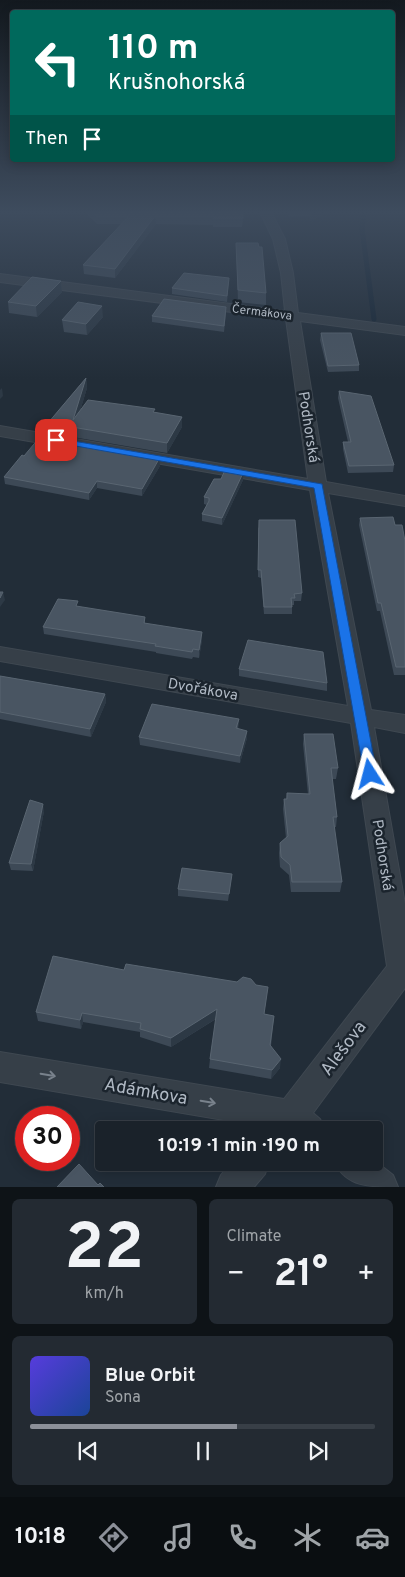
<!DOCTYPE html>
<html lang="en">
<head>
<meta charset="utf-8">
<style>
  :root { --surface:#1a222a; --page:#232a32; --text:#f1f3f6; --muted:#9fa4a8; --line:#383f47; --accent:#8c9099 }
  body { margin:0; font-family:Overpass,sans-serif; background:var(--page); color:var(--text); height:100vh; display:flex; flex-direction:column; font-size:19px; white-space:nowrap }
  * { box-sizing:border-box; margin:0 }
  p { font-size:16px; color:var(--muted) }
  .icon { flex:none; width:28px; height:28px; fill:none; stroke:currentColor; stroke-width:2; stroke-linecap:round; stroke-linejoin:round }
  .map { position:relative; height:1187px; overflow:hidden }
  .drawer { display:flex; flex-direction:column; gap:12px; padding:12px; background:#0e1317; flex:1 }
  .drawer>* { flex:none }
  .guide { position:absolute; left:10px; top:10px; width:385px; height:152px; border-radius:5px; box-shadow:0 2px 12px #0003,0 0 0 1px var(--line); background:#00695c; color:#fff; overflow:hidden }
  .speed { position:absolute; left:15px; top:1106px; display:flex; gap:10px; font-size:25px; font-weight:700; text-align:center }
  .speed>* { display:grid; place-content:center; width:65px; height:65px; border-radius:50%; background:var(--surface); box-shadow:0 2px 12px #0003,0 0 0 1px var(--line); line-height:1 }
  .speed .limit { border:8px solid #d22; background:#fff; color:#111 }
  .pin { position:absolute; display:grid; place-items:center; width:42px; height:42px; color:#fff; margin:-21px; border-radius:10px; box-shadow:0 2px 8px #0006 }
  .me { position:absolute; width:55px; margin:-28px; rotate:351deg; stroke-linejoin:round; filter:drop-shadow(0 0 4px #0008) }
  .turn { display:flex; align-items:center; gap:18px; height:105px; padding:0 15px; font-size:22px }
  .turn .icon { width:65px; height:65px; stroke-width:2.5 }
  .turn b { display:block; font-size:35px; line-height:42px }
  .then { display:flex; align-items:center; height:48px; padding:0 15px; background:#0003; gap:10px; font-size:19px }
  .big { font-size:38px; font-weight:700; line-height:1.1 }
  .drawer .tile { flex:1; display:flex; flex-direction:column; justify-content:center; gap:8px; min-width:0; padding:0 18px; border-radius:8px; background:var(--page) }
  .drawer .dial { align-items:center; gap:0 }
  .dial b { font-size:65px; line-height:1 }
  .song { display:flex; align-items:center; gap:15px }
  .cover { width:60px; height:60px; border-radius:8px; background:linear-gradient(135deg,hsl(250 70% 55%),hsl(220 70% 35%)) }
  .played { height:5px; border-radius:2px; background:linear-gradient(90deg,var(--accent) 60%,var(--line) 60%) }
  .keys { display:flex; justify-content:space-around; direction:ltr }
  .heat { display:flex; justify-content:space-between; align-items:center; font-size:28px; direction:ltr }
  .drawer .tiles { flex:1; display:grid; gap:12px; grid-template-columns:1fr 1fr }
  .tile:last-child { grid-column:span 2 }
  .trip { position:absolute; left:95px; top:1121px; width:288px; height:50px; border-radius:5px; background:var(--surface); box-shadow:0 2px 12px #0003,0 0 0 1px var(--line); font-weight:700; line-height:50px; text-align:center }
  .tabs { display:flex; height:80px; justify-content:space-around; align-items:center; background:#0a0e11; color:var(--muted) }
  .tabs .icon { width:35px; height:35px }
  .tabs .selected { color:var(--accent) }
  .tabs b { font-size:22px; color:var(--text) }
  .map>svg:first-child { display:block }
  .lines { fill:none; stroke-linecap:round; stroke-linejoin:round }
  .stream { stroke:#162534; stroke-width:5 }
  .street-casing { stroke:#3f4851; stroke-width:2 }
  .street { fill:#363f48; fill-rule:evenodd }
  .wall { fill:#3d4956 }
  .shaded-wall { fill:#2d3945 }
  .building { fill:#495562; stroke:#596571 }
  .oneway { stroke:#79828c }
  .route { fill:#1a73e8; stroke:#114b97 }
  .labels { text-anchor:middle; stroke-width:5; stroke-linejoin:round; paint-order:stroke }
  .far-street-label { font-size:12px; fill:#b0b9c4; stroke:#1b242d }
  .street-label { font-size:15px; fill:#b0b9c4; stroke:#1b242d }
  .near-street-label { font-size:18px; fill:#b0b9c4; stroke:#1b242d }
</style>
</head>
<body>
<div class="map">
<svg width="405" height="1187" viewBox="0 0 405 1187">
  <rect width="100%" height="100%" fill="#222d38"/>
  <g class="lines">
    <path class="stream" d="M364,212L362,229L374,319"/>
    <g class="street-casing">
      <path id="street" d="M260,212H271L285,239L293,273L298,313L405,327V335L300,321L326,482L405,496V506L328,493L371,710L405,715V733L374,727L405,904V988L313,1113L320,1119L325,1130H264L265,1127L0,1082V1052L284,1099L387,966L351,723L0,661V647L348,706L310,490L0,436V426L308,479L286,319L0,282V274L285,311L281,273L273,239Z
        M374,1160L393,1175L398,1187C369,1187 347,1187 334,1162H374Z
        M231,1162H269L265,1174L254,1187H216L221,1175Z"/>
    </g>
    <use href="#street" class="street"/>
  </g>
  <path class="wall" d="M85,212H244V219H243L242,227H213V225L156,224L115,278L84,274L83,265L121,224H97Z
    M288,212H329L310,221V216L289,217Z
    M236,243L266,293V305L238,302Z
    M229,278L227,302L172,294V288Z
    M61,281L62,292L37,317L9,313L8,302Z
    M226,313L224,332L152,322V316Z
    M103,317L87,335L64,332L62,320Z
    M321,333L359,365V371L328,372L320,340Z
    M86,378L87,388L80,411L155,413L182,417V427L167,453L49,433L48,423Z
    M339,391L394,465L393,472L348,473L343,449V442H348L338,398Z
    M160,466L142,496L97,488L89,500L5,484L4,477Z
    M243,473V480L222,525L202,521V514L207,505L204,504V497L221,479Z
    M360,518L395,525L405,541V675H394L380,611H377L359,525Z
    M258,527L302,593L301,601H294V605H292V614H264L261,578L258,577Z
    M79,607L145,617V623L202,640L199,658L193,657L192,659L156,653V652L44,634L43,627Z
    M239,669L327,683V691L239,676Z
    M0,676L105,694L106,702L91,737L0,719Z
    M239,719L238,729L247,731V738L240,763L140,745L139,737Z
    M304,734L338,768L336,779H332L337,817L336,827H334L342,882L340,892H291L289,875L280,867L279,853L280,843L286,838L283,809L284,799H286L287,793L308,794L303,744Z
    M44,811L33,871L11,870L9,863Z
    M232,874L228,901L178,896V889Z
    M124,970L256,985L268,987L264,1014L274,1016L271,1046L280,1068L271,1079L209,1068L210,1059L216,1019L171,1047L140,1037V1032L83,1022L81,1029L38,1021L36,1012Z"/>
  <path class="shaded-wall" d="M242,212H244V219H243Z
    M311,212H329L310,221Z
    M155,216L156,224L115,278V269Z
    M61,281L62,292L37,317L36,306Z
    M102,306L103,317L87,335L86,324Z
    M86,378L87,388L75,427L73,420Z
    M2,388L3,396L0,399V390Z
    M182,417V427L167,453V443Z
    M159,459L160,466L142,496V489Z
    M243,473V480L222,525V518Z
    M97,481V488L89,500V493Z
    M3,592L5,600L0,607V598Z
    M202,632V640L199,658V650Z
    M105,694L106,702L91,737L90,729Z
    M247,731V738L240,763V756Z
    M43,804L44,811L33,871L31,864Z
    M217,1009V1018L171,1047V1038Z
    M82,1013L83,1022L81,1029L80,1020Z
    M281,1059L280,1068L271,1079L272,1070Z"/>
  <path class="building" d="M93,212H242L243,218H213V216H155L115,269L83,265L129,216H96Z
    M236,243H258L259,247H262L266,293L238,290Z
    M184,273L229,278L227,296L172,288Z
    M32,277L61,281L36,306L8,302Z
    M164,299L226,307L224,326L152,316Z
    M78,302L102,306L86,324L62,320Z
    M321,333H351L359,365L328,366Z
    M86,378L73,420L88,400L155,409L153,412L182,417L167,443L48,423Z
    M339,391L371,396L394,465L349,466L343,442H351Z
    M39,438L159,459L142,489L97,481L89,493L4,477L22,455L24,456Z
    M225,470L243,473L222,518L202,514L209,501V498L204,497L214,479H221Z
    M393,517L395,525H402L405,541V667H396L381,603H378L360,518Z
    M259,520H295L302,593L294,594L295,598H291L292,607H264L261,570H258Z
    M0,592H3L0,598Z
    M58,599L78,601L76,606L145,617L144,623L202,632L199,650L193,649L192,652L155,646L156,644L43,627Z
    M248,640L323,652L327,683L239,669Z
    M0,676L105,694L90,729L0,712Z
    M152,704L239,719L236,728L247,731L240,756L139,737Z
    M304,734H333L338,768H331L337,817H333L342,882H292L290,865L281,857L280,843L288,836L284,799H287V793L310,794Z
    M30,800L43,804L31,864L9,863Z
    M182,868L232,874L229,894L178,889Z
    M53,956L124,970L126,964L237,982L243,977L251,979L256,985L268,987L264,1014L274,1016L270,1045L281,1059L272,1070L210,1059L217,1009L171,1038L140,1029L141,1023L82,1013L80,1020L36,1012Z
    M79,1164L98,1185L100,1183L104,1187H57Z"/>
  <defs><path id="oneway-shaft" d="M-6 0H5M1.5-3L5.5 0L1.5 3" fill="none" stroke-width="1.6" stroke-linecap="round" stroke-linejoin="round" transform="scale(1.25)"/></defs>
  <g class="oneway">
    <use href="#oneway-shaft" transform="translate(48 1075) rotate(10)"/>
    <use href="#oneway-shaft" transform="translate(208 1102) rotate(10)"/>
  </g>
  <linearGradient id="sky" x2="0" y2="1"><stop stop-color="#13191f"/><stop offset="0.56" stop-color="#3e4c5e"/><stop offset="1" stop-color="#3e4c5e" stop-opacity="0"/></linearGradient>
  <rect width="405" height="379" fill="url(#sky)"/>
  <path class="route" d="M56,438L322,484L377,774L375,778L370,780L366,778L364,774L314,488L53,442L51,440Z"/>
  <g class="labels">
    <g class="far-street-label">
      <text transform="translate(262 312) rotate(7)" y="4">Čermákova</text>
    </g>
    <g class="street-label">
      <text transform="translate(309 427) rotate(81)" y="5">Podhorská</text>
      <text transform="translate(203 689) rotate(10)" y="5">Dvořákova</text>
      <text transform="translate(383 855) rotate(81)" y="5">Podhorská</text>
    </g>
    <g class="near-street-label">
      <text transform="translate(343 1048) rotate(-53)" y="6">Alešova</text>
      <text transform="translate(146 1091) rotate(10)" y="6">Adámkova</text>
    </g>
  </g>
</svg>
<div class="speed"><div class="limit">30</div></div>
<div class="pin" style="left:56px;top:440px;background:#d93025"><svg class="icon" aria-label="arrive" viewBox="0 0 24 24"><path d="M6 21V4h12l-3 4 3 4H6"/></svg></div>
<svg class="me" style="left:370px;top:774px" viewBox="-20 -20 40 40"><path d="M0-17L14 15 0 8-14 15z" fill="#1a73e8" stroke="#fff" stroke-width="4"/></svg>
<div class="trip">10:19 · 1 min · 190 m</div>
<div class="guide">
<div class="turn"><svg class="icon" aria-label="left" viewBox="0 0 24 24"><path d="M17 20v-9H6M10 6l-5 5 5 5"/></svg><div><b>110 m</b>Krušnohorská</div></div>
<div class="then">Then<svg class="icon" aria-label="arrive" viewBox="0 0 24 24"><path d="M6 21V4h12l-3 4 3 4H6"/></svg></div>
</div>
</div>
<section class="drawer">
<div class="tiles">
<div class="tile dial"><b>22</b><p>km/h</p></div>
<div class="tile"><p>Climate</p>
<div class="heat"><a>−</a><b class="big">21°</b><a>+</a></div>
</div>
<div class="tile">
<div class="song"><i class="cover"></i><div><b>Blue Orbit</b><p>Sona</p></div></div>
<div class="played"></div>
<div class="keys"><svg class="icon" aria-label="previous" viewBox="0 0 24 24"><path d="M18 5L8 12l10 7zM5 5v14"/></svg><svg class="icon" aria-label="pause" viewBox="0 0 24 24"><path d="M8 5v14M16 5v14"/></svg><svg class="icon" aria-label="next" viewBox="0 0 24 24"><path d="M6 5l10 7-10 7zM19 5v14"/></svg></div>
</div>
</div>
</section>
<nav class="tabs">
<b>10:18</b>
<svg class="icon selected" aria-label="directions" viewBox="0 0 24 24"><path d="M12 3l9 9-9 9-9-9zM9 14v-3h6M13 9l2 2-2 2"/></svg>
<svg class="icon" aria-label="music" viewBox="0 0 24 24"><path d="M9 18V5l10-2v13"/><circle cx="6" cy="18" r="3"/><circle cx="16" cy="16" r="3"/></svg>
<svg class="icon" aria-label="phone" viewBox="0 0 24 24"><path d="M5 4h4l2 5-3 2q2 4 5 5l2-3 5 2v4C11 20 4 13 5 4z"/></svg>
<svg class="icon" aria-label="climate" viewBox="0 0 24 24"><path d="M12 3v18M4 7l16 10M4 17L20 7"/></svg>
<svg class="icon" aria-label="car" viewBox="0 0 24 24"><path d="M5 17H2v-5l4-1 3-4h7l3 4 3 1v5h-3M9 17h6M6 11h13"/><circle cx="7" cy="17" r="2"/><circle cx="17" cy="17" r="2"/></svg>
</nav>
</body>
</html>
